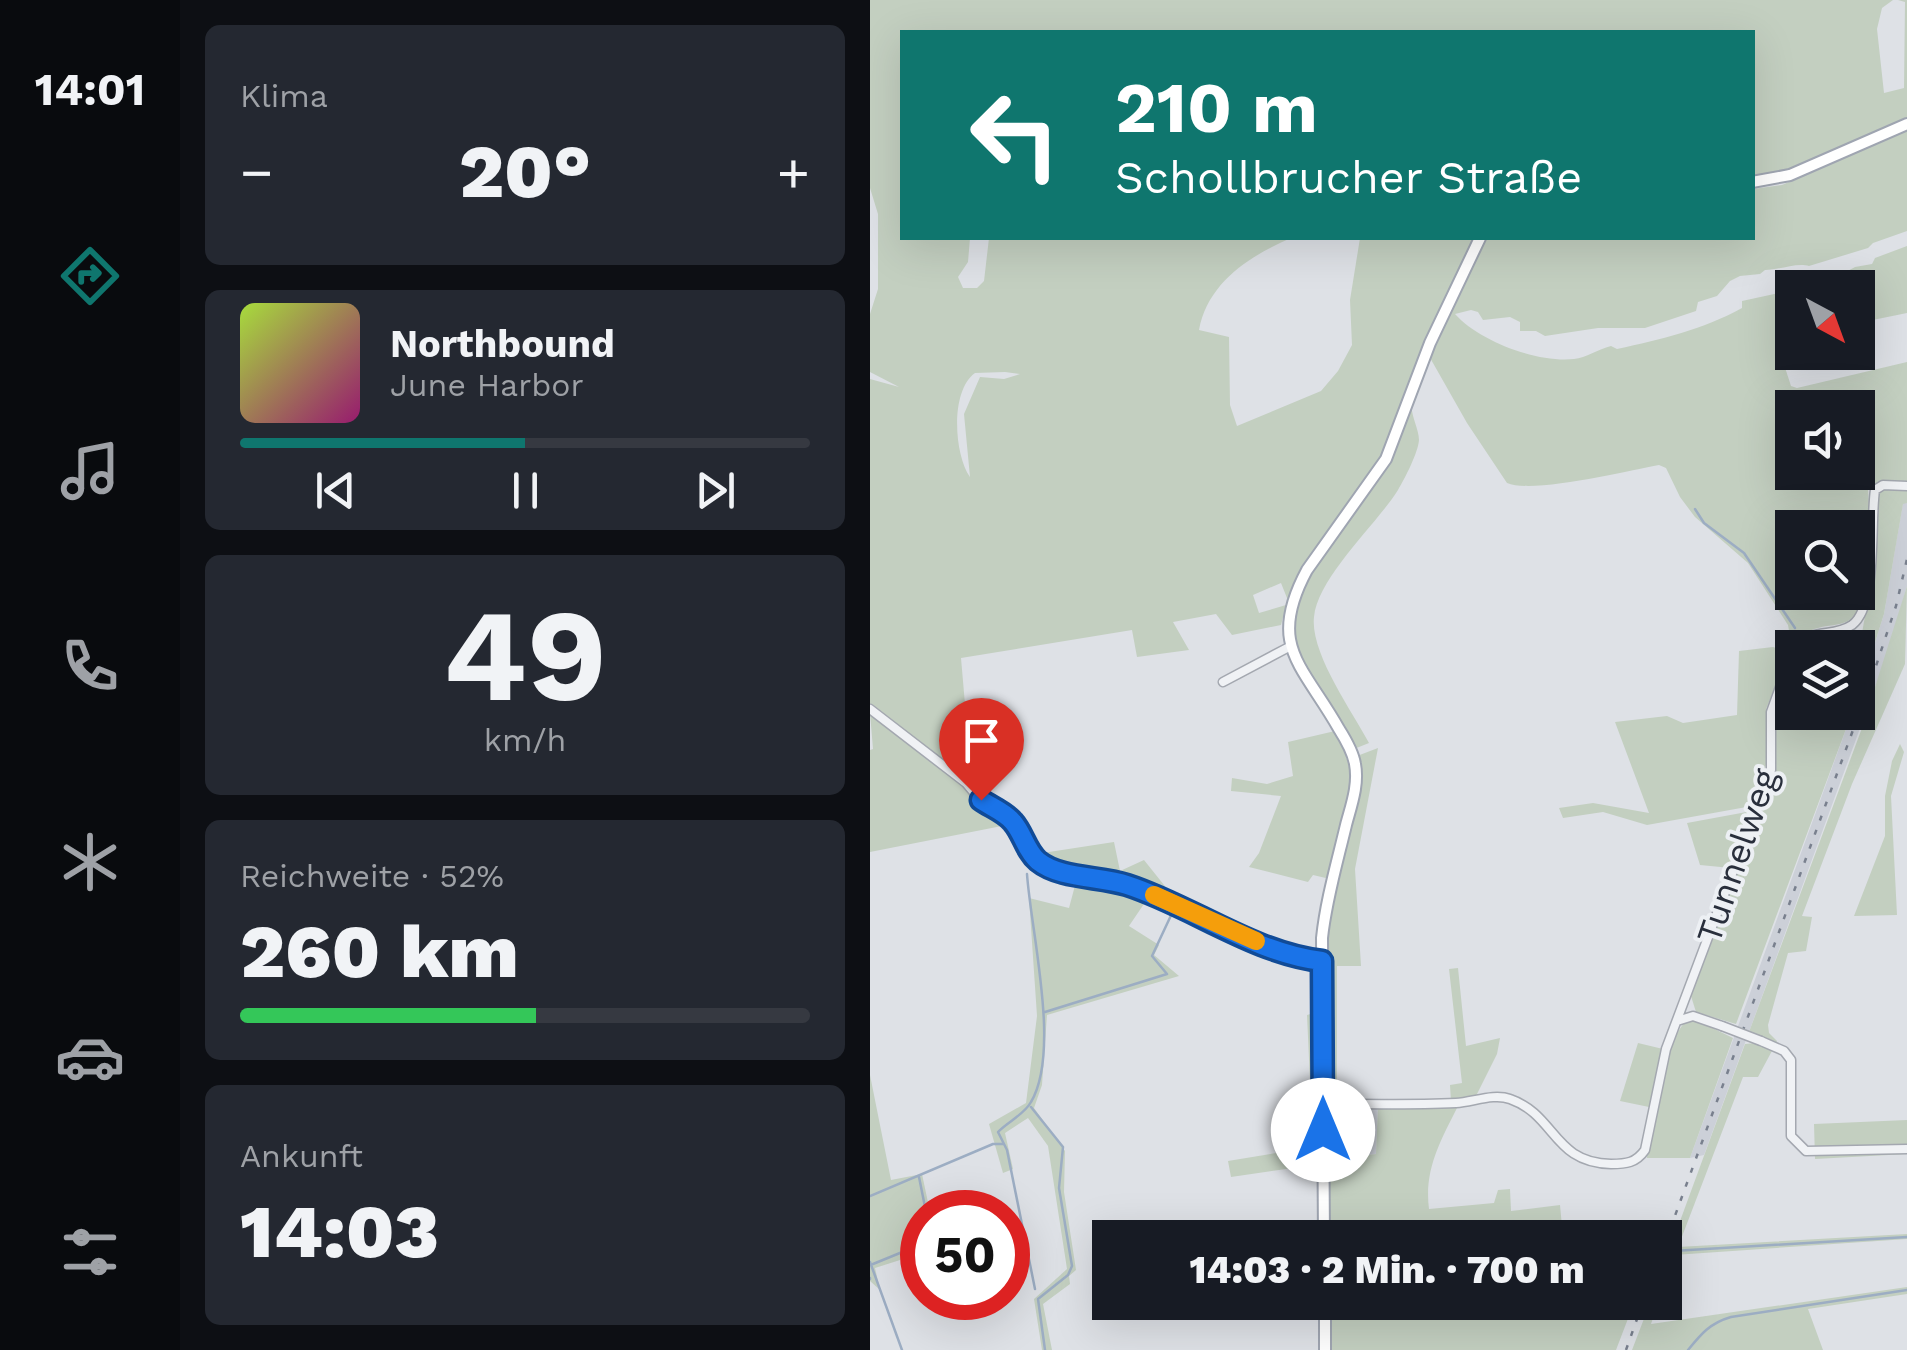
<!DOCTYPE html>
<html lang="de">
<head>
<meta charset="utf-8">
<style>
  :root { --surface:#171b24; --page:#242831; --text:#f1f3f6; --muted:#9ea1a6; --line:#363941; --accent:#0f766e }
  body { margin:0; font-family:"Work Sans",sans-serif; background:var(--page); color:var(--text); height:100vh; display:flex; flex-direction:column; font-size:38px; white-space:nowrap }
  * { box-sizing:border-box; margin:0 }
  p { font-size:32px; color:var(--muted) }
  .icon { flex:none; width:55px; height:55px; fill:none; stroke:currentColor; stroke-width:2; stroke-linecap:round; stroke-linejoin:round }
  .map { position:relative; flex:1; overflow:hidden }
  .side { display:flex; flex-direction:column; gap:25px; padding:25px; background:#0d0f14; width:690px }
  .side>* { flex:none }
  .banner { position:absolute; left:30px; top:30px; width:855px; height:210px; border-radius:0px; box-shadow:0 10px 40px #0002; background:#0f766e; color:#fff; overflow:hidden }
  .needle { width:65px; rotate:139deg }
  .controls { position:absolute; left:905px; top:270px; display:grid; gap:20px }
  .controls a { display:grid; place-items:center; width:100px; height:100px; border-radius:0px; background:var(--surface); box-shadow:0 10px 40px #0002; font-size:50px }
  .speed { position:absolute; left:30px; top:1190px; display:flex; gap:20px; font-size:50px; font-weight:700; text-align:center }
  .speed>* { display:grid; place-content:center; width:130px; height:130px; border-radius:50%; background:var(--surface); box-shadow:0 10px 40px #0002; line-height:1 }
  .speed .limit { border:15px solid #d22; background:#fff; color:#111 }
  .pin { position:absolute; display:grid; place-items:center; width:85px; height:85px; color:#fff; margin:-102px -42px; border-radius:50% 50% 50% 0; rotate:-45deg; box-shadow:0 0 10px #0007 }
  .pin .icon { rotate:45deg }
  .me { position:absolute; width:110px; margin:-55px; rotate:0deg; stroke-linejoin:round; filter:drop-shadow(0 0 8px #0008) }
  .turn { display:flex; align-items:center; gap:35px; height:210px; padding:0 50px; font-size:45px }
  .turn .icon { width:130px; height:130px; stroke-width:2.5 }
  .turn b { display:block; font-size:70px; line-height:85px }
  .big { font-size:75px; font-weight:800; line-height:1.1 }
  .side .tile { flex:1; display:flex; flex-direction:column; justify-content:center; gap:15px; min-width:0; padding:0 35px; border-radius:15px; background:var(--page) }
  .side .dial { align-items:center; gap:0 }
  .dial b { font-size:130px; line-height:1 }
  .song { display:flex; align-items:center; gap:30px }
  .cover { width:120px; height:120px; border-radius:15px; background:linear-gradient(135deg,hsl(80 70% 55%),hsl(320 70% 35%)) }
  .played { height:10px; border-radius:5px; background:linear-gradient(90deg,var(--accent) 50%,var(--line) 50%) }
  .keys { display:flex; justify-content:space-around; direction:ltr }
  .heat { display:flex; justify-content:space-between; align-items:center; font-size:55px; direction:ltr }
  .charge { height:15px; border-radius:8px; background:linear-gradient(90deg,#34c759 52%,var(--line) 0) }
  .trip { position:absolute; left:222px; top:1220px; width:590px; height:100px; border-radius:0px; background:var(--surface); box-shadow:0 10px 40px #0002; font-weight:800; line-height:100px; text-align:center }
  main { display:flex; flex:1; min-height:0 }
  .tab-bar { display:flex; flex-direction:column; width:180px; justify-content:space-around; align-items:center; background:#090b0e; color:var(--muted) }
  .tab-bar .icon { width:70px; height:70px }
  .tab-bar .current { color:var(--accent) }
  .tab-bar b { font-size:45px; color:var(--text) }
  .map>svg:first-child { display:block }
  .built { fill:#ccd0d8 }
  .green { fill:#c3cfc0; fill-rule:evenodd }
  .lines { fill:none; stroke-linecap:round; stroke-linejoin:round }
  .stream { stroke:#9cadc3; stroke-width:2.5 }
  .minor-casing { stroke:#a4a8b0; stroke-width:11 }
  .major-casing { stroke:#9fa5b1; stroke-width:14 }
  .minor { stroke:#f0f2f5; stroke-width:8 }
  .major { stroke:#fff; stroke-width:10 }
  .rail { stroke:#79808e; stroke-width:2.5; stroke-dasharray:5 10; stroke-linecap:butt }
  .minor-bridge-casing { stroke:#a4a8b0; stroke-width:11; stroke-linecap:butt }
  .minor-bridge { stroke:#f0f2f5; stroke-width:8 }
  .route-casing { stroke:#114b97; stroke-width:25 }
  .route { stroke:#1a73e8; stroke-width:18 }
  .slow { stroke:#f59e0b; stroke-width:18 }
  .labels { text-anchor:middle; stroke-width:8; stroke-linejoin:round; paint-order:stroke }
  .street-label { font-size:35px; fill:#292f3c; stroke:#edf0f4 }
</style>
</head>
<body>
<main>
<nav class="tab-bar">
<b>14:01</b>
<svg class="icon current" aria-label="directions" viewBox="0 0 24 24"><path d="M12 3l9 9-9 9-9-9zM9 14v-3h6M13 9l2 2-2 2"/></svg>
<svg class="icon" aria-label="music" viewBox="0 0 24 24"><path d="M9 18V5l10-2v13"/><circle cx="6" cy="18" r="3"/><circle cx="16" cy="16" r="3"/></svg>
<svg class="icon" aria-label="phone" viewBox="0 0 24 24"><path d="M5 4h4l2 5-3 2q2 4 5 5l2-3 5 2v4C11 20 4 13 5 4z"/></svg>
<svg class="icon" aria-label="climate" viewBox="0 0 24 24"><path d="M12 3v18M4 7l16 10M4 17L20 7"/></svg>
<svg class="icon" aria-label="car" viewBox="0 0 24 24"><path d="M5 17H2v-5l4-1 3-4h7l3 4 3 1v5h-3M9 17h6M6 11h13"/><circle cx="7" cy="17" r="2"/><circle cx="17" cy="17" r="2"/></svg>
<svg class="icon" aria-label="filters" viewBox="0 0 24 24"><path d="M4 7h16M4 17h16"/><circle cx="9" cy="7" r="2"/><circle cx="15" cy="17" r="2"/></svg>
</nav>
<section class="side">
<div class="tile"><p>Klima</p>
<div class="heat"><a>−</a><b class="big">20°</b><a>+</a></div>
</div>
<div class="tile">
<div class="song"><i class="cover"></i><div><b>Northbound</b><p>June Harbor</p></div></div>
<div class="played"></div>
<div class="keys"><svg class="icon" aria-label="previous" viewBox="0 0 24 24"><path d="M18 5L8 12l10 7zM5 5v14"/></svg><svg class="icon" aria-label="pause" viewBox="0 0 24 24"><path d="M8 5v14M16 5v14"/></svg><svg class="icon" aria-label="next" viewBox="0 0 24 24"><path d="M6 5l10 7-10 7zM19 5v14"/></svg></div>
</div>
<div class="tile dial"><b>49</b><p>km/h</p></div>
<div class="tile"><p>Reichweite · 52%</p><b class="big">260 km</b><div class="charge"></div></div>
<div class="tile"><p>Ankunft</p><b class="big">14:03</b></div>
</section>
<div class="map">
<svg width="1037" height="1350" viewBox="0 0 1037 1350">
  <rect width="100%" height="100%" fill="#dee1e6"/>
  <path class="built" d="M1033,503H1037V586L1019,649L834,1155L820,1158L982,713L988,712V696L1014,614Z
    M508,1106L506,1154L457,1160V1107Z"/>
  <path class="green" d="M0,0H1023L1012,8L1007,29L1014,93L1034,88L1035,2L1028,0H1037V118C996,143 930,170 883,176L882,32H32V238H100L98,262L88,277L93,288H107L114,281L119,238H421C380,256 338,282 329,330L359,337L360,405L367,426L451,391L468,371L482,345L480,300L490,238H604C581,289 552,347 542,403C540,415 549,428 549,440C548,453 535,478 528,490C506,525 448,577 444,617C440,653 482,711 499,743L484,749L429,658L421,627L427,599L417,598L411,583L383,595L389,613L416,605L411,625L362,635L346,614L303,622L319,650L267,657L262,630L91,658L102,785L0,706V379L29,387L0,372V314L8,289V214L0,188ZM135,372L150,374L134,379L110,377L94,414L100,477C84,454 80,391 105,373Z
    M1037,130V231L1003,243L998,248L939,266C927,262 909,270 895,270L890,274L870,276L860,281L847,296L828,302L826,311L775,328H728L675,336L666,331H650V322L640,317L613,320L608,312L601,310L585,314C609,341 667,363 704,359C716,358 728,349 741,346L747,349C792,339 832,330 872,308V301L922,290V339L907,343L921,386L927,388L1037,362V484L998,485C999,513 1005,605 978,621C969,626 957,625 948,628C937,630 931,640 921,642L918,625L878,563L825,517L810,497L796,468L789,465C757,471 663,494 637,483L597,423L559,356L616,238H882L883,189L912,185ZM922,408H988V472H922ZM922,528H988V592H922Z
    M1037,246V313L988,323V288L938,287L949,276L974,273L985,267L1002,264L1005,258Z
    M1037,488V503L1033,504L1014,614L988,696V655L1001,583L1009,494L1014,489Z
    M1037,586L1035,664L982,784L932,916L942,917L936,951L918,953L898,1025L899,1033L907,1041L906,1044L879,1032L992,728Z
    M903,647L919,652L896,709V765L882,806L777,825L733,812L693,818L689,808L723,803L779,813L745,722L797,716L813,723L867,715L869,651Z
    M922,661V712L982,713L866,1024L826,1012L821,996L903,773L904,712Z
    M0,713L94,785L108,803L142,824L0,852V750L3,749Z
    M465,731C496,787 475,821 460,879L443,875L438,882L379,867L389,853L411,796L361,791L362,778L397,784L423,776L418,742Z
    M1030,744L1034,752L1021,796L1027,915L984,916L1015,836V796L1022,761Z
    M508,748L485,869L491,966H467V1097L460,1096L457,1090V935L462,903L489,794L490,765L487,756Z
    M882,811L861,868L830,865L817,823Z
    M244,842L250,871L274,860L302,895L352,917V924L279,889L183,865L166,854Z
    M207,878L239,883L280,895L259,926L289,945L284,955L309,976L177,1015L172,1085L164,1108L195,1151L194,1192L206,1270L199,1276L200,1284L173,1304L182,1350H172L164,1299L197,1269L178,1146L158,1118L135,1133L143,1169L133,1173L119,1124L156,1103L167,1016L159,898L199,908Z
    M588,968L596,1046L630,1038L627,1054L605,1098L581,1101L580,1085L592,1083L579,969Z
    M448,1012L451,1164L361,1177L358,1161L443,1147L437,1015Z
    M817,1021H828L863,1038L820,1158H777C775,1135 798,1032 817,1021Z
    M768,1043L793,1049L779,1107L750,1101Z
    M886,1043L903,1049L888,1077H873L808,1247L1037,1234V1239L804,1255L795,1280V1262L875,1044Z
    M0,1075L21,1180L52,1174L60,1212H52V1253L5,1268L10,1290L0,1281Z
    M508,1106L587,1108C570,1142 554,1170 559,1209L624,1203L628,1190L640,1189L641,1211L690,1205L693,1237H458L457,1160L506,1154Z
    M1037,1120V1154L945,1159L944,1124Z
    M1037,1287V1294L938,1309L953,1350H762L780,1303H788L781,1324Z
    M459,1303H764L746,1350H460Z"/>
  <g class="lines">
    <path class="stream" d="M825,509L834,523L874,553L925,628
      M100,794L111,806L137,821
      M147,836L158,863
      M157,874C161,933 191,1051 161,1102C154,1115 137,1122 128,1132L137,1150L165,1289
      M175,1012L297,974L282,956L304,909
      M161,1107L193,1147L189,1188L202,1266L198,1275L168,1299L175,1350
      M49,1177L56,1212
      M0,1196L123,1144H133
      M803,1251L1037,1237
      M0,1262L32,1350
      M3,1264L52,1244
      M0,1278V1279
      M818,1350C831,1334 840,1323 861,1317L1037,1290"/>
    <g class="minor-casing">
      <path id="minor" d="M926,648C940,627 963,638 982,625C1008,606 1000,521 1005,490L1013,485L1037,486
        M353,682L419,647
        M0,709L96,783L111,801L137,815L168,861L181,868L239,879L275,891L384,940L452,961
        M807,1021L823,1016L852,1026
        M891,1041L914,1051L921,1060V1136L936,1151L1037,1149
        M453,1104C497,1104 542,1105 586,1103C603,1102 624,1093 640,1099C686,1115 683,1163 741,1164C756,1164 766,1163 775,1150L796,1049L901,770V712L922,654"/>
    </g>
    <g class="major-casing">
      <path id="major" d="M882,182L920,175L1037,124
        M454,1238L452,938C456,900 467,863 476,825C481,806 489,785 485,764C483,752 476,740 469,729C433,665 396,646 437,570L516,459L560,343L610,238
        M455,1302V1350"/>
    </g>
    <use href="#minor" class="minor"/>
    <use href="#major" class="major"/>
    <path class="rail" d="M795,1243L1001,681L1026,606L1037,559
      M756,1350L773,1302"/>
    <g class="minor-bridge-casing">
      <path id="minor-bridge" d="M852,1026L891,1041"/>
    </g>
    <use href="#minor-bridge" class="minor-bridge"/>
  </g>
  <g class="lines">
    <g class="route-casing">
      <path id="route" d="M111,800C121,807 135,812 143,822C153,833 156,851 168,861C190,879 230,876 257,885C322,906 383,953 452,961L453,1130"/>
    </g>
    <use href="#route" class="route"/>
    <path class="slow" d="M284,895L386,941"/>
  </g>
  <g class="labels">
    <g class="street-label">
      <text transform="translate(867 856) rotate(-71)" y="12">Tunnelweg</text>
    </g>
  </g>
</svg>
<div class="controls">
<a><svg class="needle" viewBox="-14 -14 28 28"><path d="M0-13l5 13h-10z" fill="#e53935"/><path d="M0 13l5-13h-10z" fill="#9ea1a6"/></svg></a>
<a><svg class="icon" aria-label="sound" viewBox="0 0 24 24"><path d="M4 9h4l5-4v14l-5-4H4zM17 9q2 3 0 6"/></svg></a>
<a><svg class="icon" aria-label="search" viewBox="0 0 24 24"><circle cx="10" cy="10" r="6"/><path d="M15 15l6 6"/></svg></a>
<a><svg class="icon" aria-label="layers" viewBox="0 0 24 24"><path d="M12 4l9 5-9 5-9-5zM3 14l9 5 9-5"/></svg></a>
</div>
<div class="speed"><div class="limit">50</div></div>
<div class="pin" style="left:111px;top:800px;background:#d93025"><svg class="icon" aria-label="arrive" viewBox="0 0 24 24"><path d="M6 21V4h12l-3 4 3 4H6"/></svg></div>
<svg class="me" style="left:453px;top:1130px" viewBox="-20 -20 40 40"><circle r="19" fill="#fff"/><path d="M0-13L10 11 0 6-10 11z" fill="#1a73e8"/></svg>
<div class="trip">14:03 · 2 Min. · 700 m</div>
<div class="banner">
<div class="turn"><svg class="icon" aria-label="left" viewBox="0 0 24 24"><path d="M17 20v-9H6M10 6l-5 5 5 5"/></svg><div><b>210 m</b>Schollbrucher Straße</div></div>
</div>
</div>
</main>
</body>
</html>
